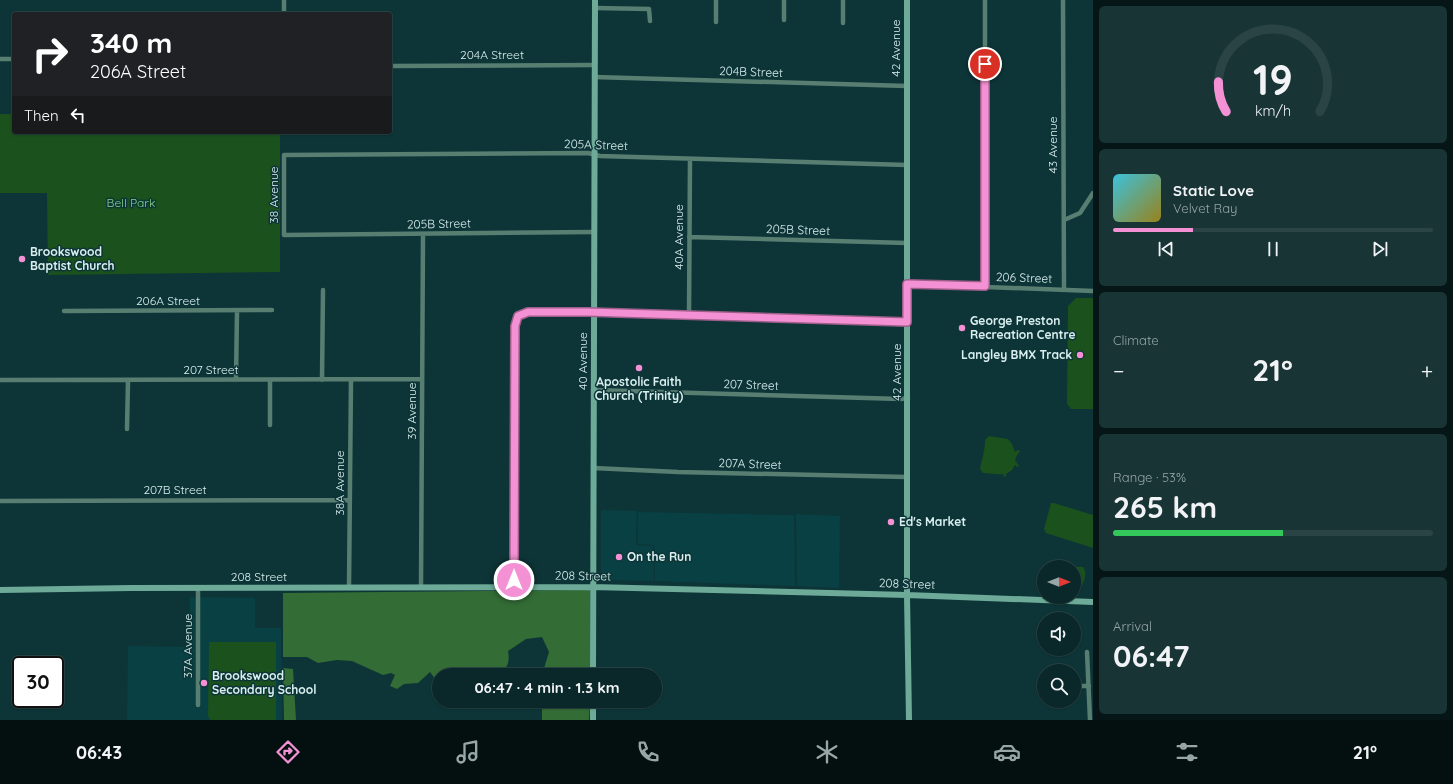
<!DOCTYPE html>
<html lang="en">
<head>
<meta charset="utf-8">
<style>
  :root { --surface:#0a2829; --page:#183435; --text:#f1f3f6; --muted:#99a6a8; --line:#2a4446; --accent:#f491d4 }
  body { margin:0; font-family:Quicksand,sans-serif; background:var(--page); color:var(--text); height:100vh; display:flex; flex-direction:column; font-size:15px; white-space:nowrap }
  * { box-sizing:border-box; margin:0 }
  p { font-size:13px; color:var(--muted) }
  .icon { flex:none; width:22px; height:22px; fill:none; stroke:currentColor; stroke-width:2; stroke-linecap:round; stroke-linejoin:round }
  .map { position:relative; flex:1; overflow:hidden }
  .details { display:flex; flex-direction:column; gap:6px; padding:6px; background:#061617; width:360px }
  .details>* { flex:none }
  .hud { position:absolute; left:12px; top:12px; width:380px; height:122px; border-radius:4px; box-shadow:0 1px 3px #0004,0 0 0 1px var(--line); background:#202124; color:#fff; overflow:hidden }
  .needle { width:26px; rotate:90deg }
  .fabs { position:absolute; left:1037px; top:560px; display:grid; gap:8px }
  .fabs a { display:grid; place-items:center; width:44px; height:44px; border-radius:50%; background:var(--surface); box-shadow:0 1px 3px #0004,0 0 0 1px var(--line); font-size:20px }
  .speed { position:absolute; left:12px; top:656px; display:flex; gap:8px; font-size:20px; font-weight:700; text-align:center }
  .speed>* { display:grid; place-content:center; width:52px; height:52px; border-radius:50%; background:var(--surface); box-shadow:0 1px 3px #0004,0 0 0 1px var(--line); line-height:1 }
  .speed .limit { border:2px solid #111; border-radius:6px; background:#fff; color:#111 }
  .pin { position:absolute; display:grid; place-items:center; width:34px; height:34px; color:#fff; margin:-17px; border:2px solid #fff; border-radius:50%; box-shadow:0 1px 4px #0007 }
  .me { position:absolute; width:44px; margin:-22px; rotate:0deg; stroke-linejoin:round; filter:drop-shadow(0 0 3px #0008) }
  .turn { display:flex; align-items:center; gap:14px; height:84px; padding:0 12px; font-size:18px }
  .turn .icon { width:52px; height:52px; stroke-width:2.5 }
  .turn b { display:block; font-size:28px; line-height:34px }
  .then { display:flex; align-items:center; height:38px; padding:0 12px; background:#0003; gap:8px; font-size:15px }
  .big { font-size:30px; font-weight:700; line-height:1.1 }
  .details .widget { flex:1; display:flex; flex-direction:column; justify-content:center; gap:6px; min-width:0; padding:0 14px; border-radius:6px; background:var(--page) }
  .details .dial { align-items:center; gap:0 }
  .dial svg { height:104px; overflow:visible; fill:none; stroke:var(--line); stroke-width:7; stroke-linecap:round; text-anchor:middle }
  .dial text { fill:var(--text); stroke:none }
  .song { display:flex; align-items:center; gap:12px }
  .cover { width:48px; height:48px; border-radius:6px; background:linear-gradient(135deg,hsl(190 70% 55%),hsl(50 70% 35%)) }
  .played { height:4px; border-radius:2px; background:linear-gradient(90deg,var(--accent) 25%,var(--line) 25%) }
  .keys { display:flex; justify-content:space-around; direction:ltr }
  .heat { display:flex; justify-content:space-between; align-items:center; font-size:22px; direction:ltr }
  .charge { height:6px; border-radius:3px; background:linear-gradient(90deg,#34c759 53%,var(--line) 0) }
  .trip { position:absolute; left:432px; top:668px; width:230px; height:40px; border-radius:20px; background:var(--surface); box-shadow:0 1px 3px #0004,0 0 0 1px var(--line); font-weight:700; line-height:40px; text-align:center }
  .tabs { display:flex; height:64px; justify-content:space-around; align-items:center; background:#041010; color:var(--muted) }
  .tabs .icon { width:28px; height:28px }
  .tabs .active { color:var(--accent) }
  .tabs b { font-size:18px; color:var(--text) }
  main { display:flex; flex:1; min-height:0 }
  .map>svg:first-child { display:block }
  .built { fill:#084043 }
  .green { fill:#1a511d }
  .forest { fill:#336c35 }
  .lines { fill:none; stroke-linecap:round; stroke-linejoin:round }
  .street { stroke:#587e72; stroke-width:4.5 }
  .secondary { stroke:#6dab98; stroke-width:6 }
  .route-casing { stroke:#9f5e8a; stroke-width:10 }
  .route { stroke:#f491d4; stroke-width:7 }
  .poi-dot { fill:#f491d4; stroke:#0d3537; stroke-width:1.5 }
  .labels { text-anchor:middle; stroke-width:3; stroke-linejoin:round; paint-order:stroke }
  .street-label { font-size:12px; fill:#daeff0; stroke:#0d3537 }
  .park-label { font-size:12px; fill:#88d788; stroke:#0d3537 }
  .poi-label { font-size:12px; font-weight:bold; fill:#daeff0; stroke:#0d3537; text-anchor:start }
</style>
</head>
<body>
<main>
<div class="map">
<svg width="1093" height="720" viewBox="0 0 1093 720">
  <rect width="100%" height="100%" fill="#0d3537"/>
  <path class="built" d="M601,510L637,511L636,545L653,546L654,581L605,580L601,575Z
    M638,512L794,515L795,586L655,581L654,545L638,544Z
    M796,514L840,516L839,588L797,586Z
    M190,597L255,598V628H281L282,720H127L128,646L190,647Z"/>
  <path class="green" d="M0,114H14V132H280V272L48,275L47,193H0Z
    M1076,298H1093V409H1071L1067,404L1068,306Z
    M989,436L1008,439L1012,444L1015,452L1018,450L1020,451L1016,457L1015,460L1019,466L1017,467L1015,465L1012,470L1006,474V476L1004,477L1003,474C995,475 991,473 983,473L980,469C982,459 985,451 985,440Z
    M1051,503H1054L1093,515V548L1046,533L1044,529Z
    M1053,566L1083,567C1087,572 1085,580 1082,585L1074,584V567H1051Z
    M209,642H276V720H210L208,716Z"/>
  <path class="forest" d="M590,590V675H542L549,652L542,637L526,639L508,651C510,661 508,668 499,675H439V684L430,672L418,683L404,684L397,689L390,686L395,675L391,673L383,675L352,661L337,660L318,663L307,657H283V593Z
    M283,668L293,669L296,720H284Z
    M542,701H590L589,720H542Z"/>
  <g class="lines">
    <path class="street" d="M1063,0L1064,290
      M595,8L649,9L650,21
      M284,14V0
      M784,20V0
      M716,22V0
      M843,23V0
      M0,59H14
      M390,66L594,65
      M594,77L907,86
      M1064,220L1080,213L1093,193
      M594,232L284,235V155L588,153L600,156L907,165
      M689,237L907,243
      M907,284L1093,291
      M985,286V0
      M64,311L272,310
      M689,316L690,159
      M0,380L422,379
      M236,380L237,311
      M270,380V425
      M322,380L323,290
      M593,390L901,399L908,398
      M127,429L128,381
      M593,468L678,472L907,477
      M0,501L350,500
      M513,586L515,326L519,316L528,312H588L907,322
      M349,587L351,380
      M421,587L423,234
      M198,588V705
      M1087,652L1090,720
      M1074,686H1089"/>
    <path class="secondary" d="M907,0V595L909,720
      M0,590L131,588L592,587L907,595L1093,602
      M593,675L595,0
      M593,701V720"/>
  </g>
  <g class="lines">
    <g class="route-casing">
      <path id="route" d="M514,580L515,326L518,316L528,312H588L907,322V284L985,286V64"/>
    </g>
    <use href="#route" class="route"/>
  </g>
  <g class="poi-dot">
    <circle cx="22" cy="259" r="4"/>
    <circle cx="962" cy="328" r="4"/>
    <circle cx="1080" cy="355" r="4"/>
    <circle cx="639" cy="368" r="4"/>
    <circle cx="891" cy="522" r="4"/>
    <circle cx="619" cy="557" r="4"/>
    <circle cx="204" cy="683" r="4"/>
  </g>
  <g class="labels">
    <g class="street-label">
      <text transform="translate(896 48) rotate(-90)" y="4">42 Avenue</text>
      <text x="492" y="59">204A Street</text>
      <text transform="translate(751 72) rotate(2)" y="4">204B Street</text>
      <text transform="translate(596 145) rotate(2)" y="4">205A Street</text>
      <text transform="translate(1053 145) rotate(-90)" y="4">43 Avenue</text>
      <text transform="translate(274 195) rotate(-90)" y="4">38 Avenue</text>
      <text transform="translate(439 224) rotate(-1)" y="4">205B Street</text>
      <text transform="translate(798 230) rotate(2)" y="4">205B Street</text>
      <text transform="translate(679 237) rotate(-90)" y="4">40A Avenue</text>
      <text transform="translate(1024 278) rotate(2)" y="4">206 Street</text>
      <text x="168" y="305">206A Street</text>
      <text transform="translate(583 361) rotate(-90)" y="4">40 Avenue</text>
      <text x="211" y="374">207 Street</text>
      <text transform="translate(897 372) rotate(-90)" y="4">42 Avenue</text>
      <text transform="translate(751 385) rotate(2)" y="4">207 Street</text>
      <text transform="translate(412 411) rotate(-90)" y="4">39 Avenue</text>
      <text transform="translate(750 464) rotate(2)" y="4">207A Street</text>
      <text transform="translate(340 483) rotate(-90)" y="4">38A Avenue</text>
      <text x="175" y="494">207B Street</text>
      <text transform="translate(583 576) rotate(1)" y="4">208 Street</text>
      <text x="259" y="581">208 Street</text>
      <text transform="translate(907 584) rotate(2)" y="4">208 Street</text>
      <text transform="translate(188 646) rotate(-90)" y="4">37A Avenue</text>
    </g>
    <g class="park-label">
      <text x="131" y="207">Bell Park</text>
    </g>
    <g class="poi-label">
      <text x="30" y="256">Brookswood<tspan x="30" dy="14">Baptist Church</tspan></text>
      <text x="970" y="325">George Preston<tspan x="970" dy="14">Recreation Centre</tspan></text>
      <text x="1072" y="359" text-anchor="end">Langley BMX Track</text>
      <text x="639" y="386" text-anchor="middle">Apostolic Faith<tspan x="639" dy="14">Church (Trinity)</tspan></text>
      <text x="899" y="526">Ed's Market</text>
      <text x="627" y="561">On the Run</text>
      <text x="212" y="680">Brookswood<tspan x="212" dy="14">Secondary School</tspan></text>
    </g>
  </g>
</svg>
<div class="fabs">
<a><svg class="needle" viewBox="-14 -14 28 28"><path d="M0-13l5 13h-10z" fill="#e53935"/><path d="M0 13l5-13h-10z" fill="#99a6a8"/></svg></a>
<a><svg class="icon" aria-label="sound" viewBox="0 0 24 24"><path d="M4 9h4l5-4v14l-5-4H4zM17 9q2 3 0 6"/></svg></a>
<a><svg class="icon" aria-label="search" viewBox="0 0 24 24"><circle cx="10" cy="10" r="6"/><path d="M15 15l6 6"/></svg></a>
</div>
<div class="speed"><div class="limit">30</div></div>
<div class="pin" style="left:985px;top:64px;background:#d93025"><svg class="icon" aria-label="arrive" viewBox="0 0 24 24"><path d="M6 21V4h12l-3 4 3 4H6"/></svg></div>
<svg class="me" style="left:514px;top:580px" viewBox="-20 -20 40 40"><circle r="17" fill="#f491d4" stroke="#fff" stroke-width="3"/><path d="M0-11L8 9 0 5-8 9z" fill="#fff"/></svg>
<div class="trip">06:47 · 4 min · 1.3 km</div>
<div class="hud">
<div class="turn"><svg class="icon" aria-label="right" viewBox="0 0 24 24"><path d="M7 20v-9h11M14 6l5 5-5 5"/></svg><div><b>340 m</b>206A Street</div></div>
<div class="then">Then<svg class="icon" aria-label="left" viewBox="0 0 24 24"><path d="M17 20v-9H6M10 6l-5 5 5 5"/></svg></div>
</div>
</div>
<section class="details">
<div class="widget dial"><svg viewBox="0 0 100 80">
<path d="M14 69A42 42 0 1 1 86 69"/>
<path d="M14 69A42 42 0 0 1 8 46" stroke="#f491d4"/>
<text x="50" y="56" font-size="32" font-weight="700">19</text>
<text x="50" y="72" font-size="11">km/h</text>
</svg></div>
<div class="widget">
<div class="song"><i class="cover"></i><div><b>Static Love</b><p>Velvet Ray</p></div></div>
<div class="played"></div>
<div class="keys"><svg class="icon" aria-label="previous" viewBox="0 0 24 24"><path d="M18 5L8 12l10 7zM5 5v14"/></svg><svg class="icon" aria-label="pause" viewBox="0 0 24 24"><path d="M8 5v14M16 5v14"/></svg><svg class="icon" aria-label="next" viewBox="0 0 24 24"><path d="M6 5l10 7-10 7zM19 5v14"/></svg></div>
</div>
<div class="widget"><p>Climate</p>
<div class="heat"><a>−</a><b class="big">21°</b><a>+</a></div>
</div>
<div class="widget"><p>Range · 53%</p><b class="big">265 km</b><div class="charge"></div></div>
<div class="widget"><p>Arrival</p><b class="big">06:47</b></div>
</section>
</main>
<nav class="tabs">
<b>06:43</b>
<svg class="icon active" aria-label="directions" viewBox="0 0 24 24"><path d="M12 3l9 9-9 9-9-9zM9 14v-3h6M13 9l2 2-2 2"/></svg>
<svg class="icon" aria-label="music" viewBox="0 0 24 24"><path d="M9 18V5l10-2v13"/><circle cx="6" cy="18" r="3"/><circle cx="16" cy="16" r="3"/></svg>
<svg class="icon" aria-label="phone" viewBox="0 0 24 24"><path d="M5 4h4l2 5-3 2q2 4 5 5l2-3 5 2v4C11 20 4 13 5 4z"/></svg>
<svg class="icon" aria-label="climate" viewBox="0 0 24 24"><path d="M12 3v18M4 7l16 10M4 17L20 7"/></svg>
<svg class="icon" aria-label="car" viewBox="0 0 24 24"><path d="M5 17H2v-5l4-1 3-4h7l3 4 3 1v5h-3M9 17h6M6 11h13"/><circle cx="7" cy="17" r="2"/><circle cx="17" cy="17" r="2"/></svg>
<svg class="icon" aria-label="filters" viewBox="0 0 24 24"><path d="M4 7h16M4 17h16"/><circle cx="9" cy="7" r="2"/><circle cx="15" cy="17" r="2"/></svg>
<b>21°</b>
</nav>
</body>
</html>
